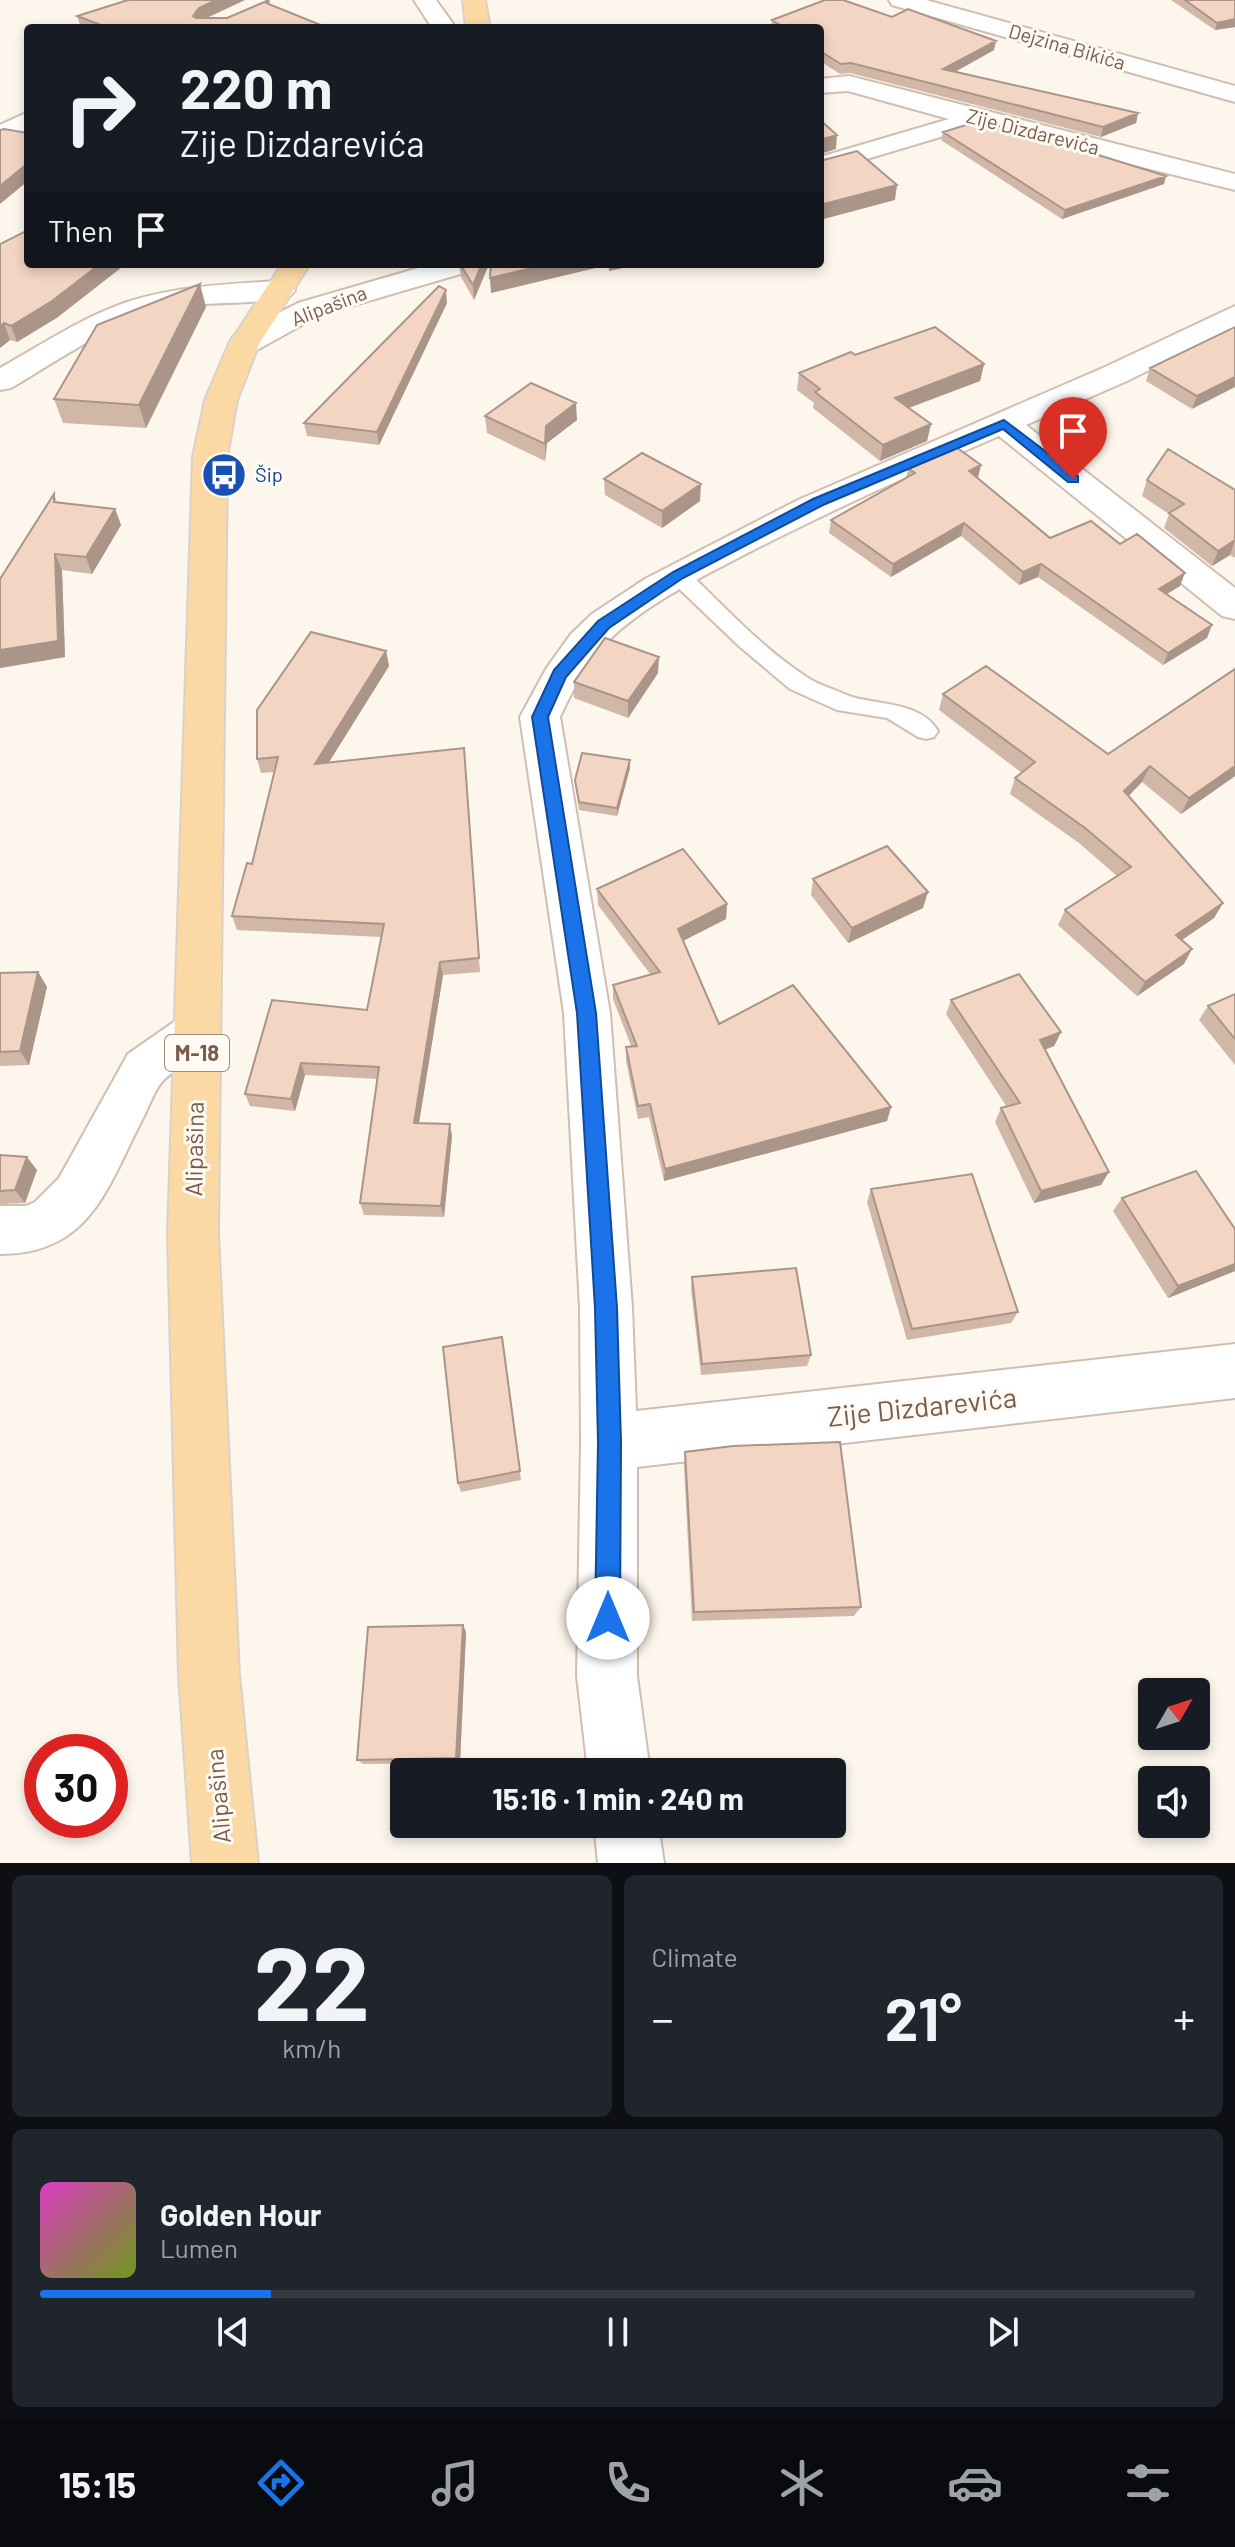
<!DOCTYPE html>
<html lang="en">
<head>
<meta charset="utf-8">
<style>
  :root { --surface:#171b24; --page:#20242c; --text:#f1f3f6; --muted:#9ea1a6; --line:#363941; --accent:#1a73e8 }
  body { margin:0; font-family:Barlow,sans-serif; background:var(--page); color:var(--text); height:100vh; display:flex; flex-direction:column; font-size:30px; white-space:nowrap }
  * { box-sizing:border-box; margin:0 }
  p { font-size:26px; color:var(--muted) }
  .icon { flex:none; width:44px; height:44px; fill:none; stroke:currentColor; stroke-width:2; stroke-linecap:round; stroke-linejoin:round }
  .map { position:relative; height:1863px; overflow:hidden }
  .side { display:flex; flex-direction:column; gap:12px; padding:12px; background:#0d0f14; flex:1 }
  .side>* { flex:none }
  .guide { position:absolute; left:24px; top:24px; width:800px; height:244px; border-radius:8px; box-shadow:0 4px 12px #0003; background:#171b24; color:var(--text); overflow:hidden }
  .needle { width:52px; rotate:51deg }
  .controls { position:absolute; left:1138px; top:1678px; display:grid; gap:16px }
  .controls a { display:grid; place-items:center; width:72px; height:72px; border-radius:8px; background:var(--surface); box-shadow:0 4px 12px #0003; font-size:40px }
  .speed { position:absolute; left:24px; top:1734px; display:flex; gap:16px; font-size:40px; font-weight:700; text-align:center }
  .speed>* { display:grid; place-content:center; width:104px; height:104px; border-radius:50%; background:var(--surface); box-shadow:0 4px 12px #0003; line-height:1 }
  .speed .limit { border:12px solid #d22; background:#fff; color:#111 }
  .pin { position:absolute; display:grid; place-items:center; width:68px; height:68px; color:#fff; margin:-82px -34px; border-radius:50% 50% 50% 0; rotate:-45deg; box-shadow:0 0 8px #0007 }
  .pin .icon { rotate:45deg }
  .me { position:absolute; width:88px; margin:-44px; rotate:0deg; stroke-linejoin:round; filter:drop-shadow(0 0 6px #0008) }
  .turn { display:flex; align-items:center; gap:28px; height:168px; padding:0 24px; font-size:36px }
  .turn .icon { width:104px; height:104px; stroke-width:2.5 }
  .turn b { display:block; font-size:56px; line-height:68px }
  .then { display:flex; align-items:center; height:76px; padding:0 24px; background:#0003; gap:16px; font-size:30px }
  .big { font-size:60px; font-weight:700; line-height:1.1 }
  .side .tile { flex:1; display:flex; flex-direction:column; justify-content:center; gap:12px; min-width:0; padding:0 28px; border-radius:12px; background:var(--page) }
  .side .dial { align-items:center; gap:0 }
  .dial b { font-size:104px; line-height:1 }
  .song { display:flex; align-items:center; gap:24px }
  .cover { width:96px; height:96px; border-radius:12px; background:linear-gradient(135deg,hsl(310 70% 55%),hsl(80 70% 35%)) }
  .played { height:8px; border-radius:4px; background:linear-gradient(90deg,var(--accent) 20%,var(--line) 20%) }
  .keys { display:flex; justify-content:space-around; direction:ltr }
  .heat { display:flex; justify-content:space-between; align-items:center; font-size:44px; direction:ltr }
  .side .tiles { flex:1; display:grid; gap:12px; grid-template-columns:1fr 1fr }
  .tile:last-child { grid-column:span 2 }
  .trip { position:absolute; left:390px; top:1758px; width:456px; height:80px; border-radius:8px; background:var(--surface); box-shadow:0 4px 12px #0003; font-weight:700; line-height:80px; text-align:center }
  .menu { display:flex; height:128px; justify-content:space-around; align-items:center; background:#090b0e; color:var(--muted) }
  .menu .icon { width:56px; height:56px }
  .menu .active { color:var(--accent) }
  .menu b { font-size:36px; color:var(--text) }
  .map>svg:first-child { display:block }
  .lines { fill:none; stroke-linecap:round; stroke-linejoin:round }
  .lane-casing { stroke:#d1beb0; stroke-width:4 }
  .street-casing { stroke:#d1beb0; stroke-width:4 }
  .primary-casing { stroke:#dad1cd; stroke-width:4 }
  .lane { fill:#fff; fill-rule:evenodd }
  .street { fill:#fff; fill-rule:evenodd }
  .primary { fill:#fbd9a5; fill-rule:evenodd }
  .wall { fill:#d1b7a8 }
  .shaded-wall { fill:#aa9588 }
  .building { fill:#f3d5c3; stroke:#aa9588; stroke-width:2 }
  .route { fill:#1a73e8; stroke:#114b97; stroke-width:2 }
  .labels { text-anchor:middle; stroke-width:6; stroke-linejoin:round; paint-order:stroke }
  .far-street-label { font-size:20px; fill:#7a5c4d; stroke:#fffaf3 }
  .far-transit-label { font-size:20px; fill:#164399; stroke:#fffaf3; text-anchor:start }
  .shield { fill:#fffaf3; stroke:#a28b7f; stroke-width:2 }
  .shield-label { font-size:22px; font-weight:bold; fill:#7a5c4d }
  .street-label { font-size:24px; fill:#7a5c4d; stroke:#fffaf3 }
  .near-street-label { font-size:28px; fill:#7a5c4d; stroke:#fffaf3 }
</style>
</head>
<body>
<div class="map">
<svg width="1235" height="1863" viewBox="0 0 1235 1863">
  <rect width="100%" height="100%" fill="#fdf6ec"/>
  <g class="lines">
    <g class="lane-casing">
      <path id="lane" d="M678,568L686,570C724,606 761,647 805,676C816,684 831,688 844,694C870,706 920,699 938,731L934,737L926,739L918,737L887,718L837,710L790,689L739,646L670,580L667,575L670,570Z"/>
    </g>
    <g class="street-casing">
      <path id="street" d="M414,0H436L456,28H432Z
        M889,0H926L1235,86V102L892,5Z
        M849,76L1235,174V190L977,126L820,173V157L949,119L848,91L820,93V79Z
        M28,112V130L0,143V125Z
        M432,264H478L474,270L320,315L255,351L244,353L233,351L229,344L233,337L298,303Z
        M280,281L290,284L295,290L290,296C252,306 211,300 173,308C114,320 62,358 11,388L0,390V368C41,345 81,318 127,302C177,286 228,284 280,281Z
        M1235,306V327L1127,381L1026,425L1235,588V619L1222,616L999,436C911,474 823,514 738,558C694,581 645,605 609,640C587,662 573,689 560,717L610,1013L632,1308L636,1411L1235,1344V1398L637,1467V1676L650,1772H588L577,1676L581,1442L580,1308L564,1013L520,717L546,669L571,634L592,614L645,579L798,500L1105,367Z
        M197,1011L213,1017L220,1031C208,1057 179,1062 161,1083C154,1092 149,1106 144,1116C108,1185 92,1254 0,1254V1206H26L35,1202L59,1178L128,1054L181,1017Z
        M594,1824H658L664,1863H598Z"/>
    </g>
    <g class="primary-casing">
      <path id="primary" d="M463,0H485L490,28H466Z
        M282,264H310L259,344L237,400L227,457L218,1233L239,1675L258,1863H192L179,1675L168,1233L193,457L205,400L229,344Z"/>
    </g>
    <use href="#lane" class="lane"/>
    <use href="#street" class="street"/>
    <use href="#primary" class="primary"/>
  </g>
  <path class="wall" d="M245,0L206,18H227L270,0V5L328,28H81L77,16Z
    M1171,0H1235V27L1215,30Z
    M892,17L994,50L955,72L1138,113L1136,123L1101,137L850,73L840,74L820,61V28H771L772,20Z
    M943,132L1067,143L1066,145L1164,184L1062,219L941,140Z
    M0,244L58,317L17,342L10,340L0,348Z
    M459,264H489L474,300L461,277Z
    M447,303L379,445L307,436L304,423Z
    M206,307L146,428L63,423L54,399Z
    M1235,327L1192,409L1146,381L1150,368Z
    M855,355L984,364L980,381L909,408L931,424L927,441L880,461L813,408L814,403L797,390L799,373Z
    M485,416L577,420L547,443L545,461L487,433Z
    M908,468L978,478L1050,538L1120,544L1180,586L1166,594L1207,638L1163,665L1038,577L1019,585L961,536L891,577L829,533L831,520L906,478Z
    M604,479L700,501L662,528L605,495Z
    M1147,480L1235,490V558L1230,555L1212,566L1164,528L1169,514L1142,496Z
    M54,494L57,502L115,509L121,525L92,574L62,570L65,657L0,668V579Z
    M386,651L389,666L329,762L464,748L480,972L443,975L419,1123L452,1136L444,1217L364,1215L360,1203L377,1079L305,1075L295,1111L250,1106L245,1094L367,1010L381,937L237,930L232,916L252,864L275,772L261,773L257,759Z
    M1235,669V776L1181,814L1142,782L1128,796L1223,903L1214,918L1182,940L1184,964L1137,996L1058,925L1065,910L1117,876L1079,843L1010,794L1015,778L1022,773L939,710L943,694L1108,754Z
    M658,673L628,718L574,698V682Z
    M630,768L617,816L579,810L575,780Z
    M813,879L923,908L848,943L811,895Z
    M597,889L727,904L726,919L683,941L719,1024L891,1107L887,1121L664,1181L649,1117L638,1119L626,1061V1047L631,1046L613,999V985L650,974L598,905Z
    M38,972L47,987L29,1065L0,1066V973Z
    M1235,994V1065L1199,1020L1208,1006Z
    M951,1000L1061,1032L1054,1046L1045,1050L1101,1185L1034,1203L995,1122L1001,1108L1007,1107L946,1014Z
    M0,1155L37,1170L25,1203L0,1204Z
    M871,1189L1018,1312L1011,1323L907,1340L867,1202Z
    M1122,1198L1235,1229V1271L1168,1298L1113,1211Z
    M692,1277L811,1355L807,1366L701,1375L691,1289Z
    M504,1348L521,1480L461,1492L458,1483Z
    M685,1452L861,1607L854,1616L692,1621L684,1465Z
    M463,1625L466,1632L460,1763L363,1764L357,1760Z"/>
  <path class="shaded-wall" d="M216,0H245L202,20L196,28L193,16L199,8Z
    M1235,19V27L1215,30L1217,23Z
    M996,41L994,50L942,79L943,69Z
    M1138,113L1136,123L1101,137L1103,127Z
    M837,135L836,149L820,154V140Z
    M28,163V181L0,204V186Z
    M1166,176L1164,184L1062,219L1065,210Z
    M897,185L895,200L820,220V205Z
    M100,264H126L58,317L17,342L11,326Z
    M482,264H489L474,300L473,285Z
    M548,264H604V266L491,293L490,278Z
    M609,264H642L609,271Z
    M200,284L206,307L146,428L139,405Z
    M446,290L447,303L379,445L377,432Z
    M4,323L10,340L0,348V327Z
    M984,364L980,381L892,414L895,398Z
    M1235,377V387L1192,409L1197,396Z
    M576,403L577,420L547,443L545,461V444L546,426Z
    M931,424L927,441L880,461L883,445Z
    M981,465L978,478L969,471Z
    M701,484L700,501L662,528V511Z
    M115,509L121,525L92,574L86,557Z
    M964,523L961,536L891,577L893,564Z
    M1235,540L1230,555L1212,566L1218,551Z
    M55,554L62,570L65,657L0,668V650Z
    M1041,564L1038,577L1019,585L1023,572Z
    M1185,573L1180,586L1154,602L1159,589Z
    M1212,625L1207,638L1163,665L1168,653Z
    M386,651L389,666L319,778L315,764Z
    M659,657L658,673L628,718V701Z
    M630,760V768L617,816V808Z
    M1235,764V776L1181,814L1189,798Z
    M1150,766L1142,782L1118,807L1124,791Z
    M928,892L923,908L848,943L852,928Z
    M1223,903L1214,918L1167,950L1176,935Z
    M727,904L726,919L677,944L678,929Z
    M1192,949L1184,964L1137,996L1145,982Z
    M440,962L443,975L417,1135L414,1123Z
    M38,972L47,987L29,1065L20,1051Z
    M1061,1032L1054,1046L1033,1054L1040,1040Z
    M301,1063L305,1075L295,1111L291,1099Z
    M891,1107L887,1121L664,1181L665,1169Z
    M450,1124L452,1136L444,1217L441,1206Z
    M27,1157L37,1170L25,1203L15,1190Z
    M1109,1172L1101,1185L1034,1203L1041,1191Z
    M1235,1264V1271L1168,1298L1178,1286Z
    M463,1625L466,1632L460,1763L456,1758Z"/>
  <path class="building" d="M128,0H216L199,8L193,16L196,18H227L269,0L266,3L328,28H109L77,16Z
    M825,0H843L892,17L908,9L996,41L943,69L1138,113L1103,127L851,63L841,64L820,51V28H785L772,20Z
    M1185,0H1235V19L1217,23Z
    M820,120L837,135L820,140Z
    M979,121L1067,143L1063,144L1166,176L1065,210L943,132Z
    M4,129L28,133V163L0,186V130Z
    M857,151L897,185L820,205V161Z
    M28,230V264H100L52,301L11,326L4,323L0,327V244Z
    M460,264H482L473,285Z
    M491,264H548L490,278Z
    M200,284L139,405L54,399L97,325Z
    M439,286L446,290L377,432L304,423Z
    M935,327L984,364L895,398L931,424L883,445L815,392L820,389L799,373L851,352L855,355Z
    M1235,327V377L1197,396L1150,368Z
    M531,383L576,403L546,426L545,444L485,416Z
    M956,447L981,465L969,471L1050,538L1091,521L1120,544L1137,534L1185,573L1159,589L1212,625L1168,653L1041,564L1023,572L964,523L893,564L831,520L915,473L908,468Z
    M1168,449L1235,490V540L1218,551L1169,513L1184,504L1147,480Z
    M642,453L701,484L662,511L604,479Z
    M54,494V502L115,509L86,557L55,554L58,641L0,650V579Z
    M311,632L386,651L315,764L464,748L479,958L440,962L414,1123L450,1124L441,1206L360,1203L379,1067L301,1063L291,1099L245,1094L272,1000L367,1010L384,924L232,916L247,863L252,864L278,757L257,759V710Z
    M605,638L659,657L628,701L574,682Z
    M986,666L1108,754L1235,669V766L1189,798L1150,766L1124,791L1223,903L1176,935L1192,949L1145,982L1065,910L1131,867L1085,828L1015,778L1035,762L943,694Z
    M582,753L630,760L617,808L579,802L575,780Z
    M887,846L928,892L852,928L813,879Z
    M683,849L727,904L678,929L719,1024L793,985L891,1107L665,1169L650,1104L638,1106L626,1047L637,1046L613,985L660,972L597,889Z
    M38,972L20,1051L0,1052V973Z
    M1019,974L1061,1032L1040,1040L1109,1172L1041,1191L1001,1108L1020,1103L951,1000Z
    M1235,994V1039L1208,1006Z
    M0,1155L27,1157L15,1190L0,1191Z
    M1196,1171L1235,1229V1264L1178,1286L1122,1198Z
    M972,1174L1018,1312L912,1329L871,1189Z
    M796,1268L811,1355L702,1364L692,1277Z
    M502,1337L520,1471L458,1483L443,1347Z
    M840,1442L861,1607L694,1612L685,1452L733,1446Z
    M463,1625L456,1758L357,1760L368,1627Z"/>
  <path class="route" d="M1004,420L1078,476V482H1068L1003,429L823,505L683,578L609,628L566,677L548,717L596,1013L617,1308L621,1442L620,1618L617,1627L608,1630L599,1627L595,1618L598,1442L595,1308L577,1013L532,717L554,670L598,621L673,572L813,499Z"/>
  <defs>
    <g id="bus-disc" transform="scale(2.3)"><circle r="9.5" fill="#1a4fb4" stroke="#fffaf3"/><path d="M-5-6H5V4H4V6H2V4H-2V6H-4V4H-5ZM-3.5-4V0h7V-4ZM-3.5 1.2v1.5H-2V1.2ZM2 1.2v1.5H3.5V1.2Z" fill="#fff"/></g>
  </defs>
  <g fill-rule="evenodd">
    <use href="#bus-disc" x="224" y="475"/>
  </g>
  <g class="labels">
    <g class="far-street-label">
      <text transform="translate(1067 47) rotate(16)" y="7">Dejzina Bikića</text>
      <text transform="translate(1033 132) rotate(14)" y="7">Zije Dizdarevića</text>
      <text transform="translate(329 306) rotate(-21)" y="7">Alipašina</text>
    </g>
    <g class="far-transit-label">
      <text x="255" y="482">Šip</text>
    </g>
    <rect class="shield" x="165" y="1035" width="64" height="36" rx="6"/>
    <g class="shield-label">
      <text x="197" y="1061">M-18</text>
    </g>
    <g class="street-label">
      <text transform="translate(195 1149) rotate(-89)" y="8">Alipašina</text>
      <text transform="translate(219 1796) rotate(-95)" y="8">Alipašina</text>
    </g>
    <g class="near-street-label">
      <text transform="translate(922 1407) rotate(-6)" y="10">Zije Dizdarevića</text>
    </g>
  </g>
</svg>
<div class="controls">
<a><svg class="needle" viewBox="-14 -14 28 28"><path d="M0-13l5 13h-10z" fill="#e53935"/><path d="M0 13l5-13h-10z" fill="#9ea1a6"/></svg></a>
<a><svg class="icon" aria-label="sound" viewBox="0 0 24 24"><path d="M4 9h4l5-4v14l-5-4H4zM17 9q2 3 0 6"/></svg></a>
</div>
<div class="speed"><div class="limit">30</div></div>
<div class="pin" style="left:1073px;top:479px;background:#d93025"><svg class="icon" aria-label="arrive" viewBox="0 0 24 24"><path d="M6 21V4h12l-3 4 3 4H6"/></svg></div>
<svg class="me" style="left:608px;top:1618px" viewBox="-20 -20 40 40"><circle r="19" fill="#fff"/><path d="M0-13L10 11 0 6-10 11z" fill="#1a73e8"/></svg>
<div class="trip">15:16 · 1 min · 240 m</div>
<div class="guide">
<div class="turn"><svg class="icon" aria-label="right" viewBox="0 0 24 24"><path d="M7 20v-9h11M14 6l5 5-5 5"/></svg><div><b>220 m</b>Zije Dizdarevića</div></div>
<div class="then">Then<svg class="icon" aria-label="arrive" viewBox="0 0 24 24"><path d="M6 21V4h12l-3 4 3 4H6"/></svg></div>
</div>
</div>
<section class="side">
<div class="tiles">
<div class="tile dial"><b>22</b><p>km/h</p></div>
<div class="tile"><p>Climate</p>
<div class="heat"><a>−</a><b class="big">21°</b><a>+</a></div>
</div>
<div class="tile">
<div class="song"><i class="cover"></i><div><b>Golden Hour</b><p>Lumen</p></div></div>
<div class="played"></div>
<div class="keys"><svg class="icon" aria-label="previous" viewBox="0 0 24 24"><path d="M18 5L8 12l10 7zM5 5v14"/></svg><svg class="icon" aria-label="pause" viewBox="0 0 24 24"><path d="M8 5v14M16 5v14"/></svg><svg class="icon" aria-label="next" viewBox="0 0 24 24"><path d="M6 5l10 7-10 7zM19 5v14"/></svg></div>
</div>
</div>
</section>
<nav class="menu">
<b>15:15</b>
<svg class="icon active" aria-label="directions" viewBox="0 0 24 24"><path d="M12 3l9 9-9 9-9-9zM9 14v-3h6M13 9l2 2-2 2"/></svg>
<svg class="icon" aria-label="music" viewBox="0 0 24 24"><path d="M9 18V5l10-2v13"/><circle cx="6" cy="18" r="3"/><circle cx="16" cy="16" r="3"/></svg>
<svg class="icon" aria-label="phone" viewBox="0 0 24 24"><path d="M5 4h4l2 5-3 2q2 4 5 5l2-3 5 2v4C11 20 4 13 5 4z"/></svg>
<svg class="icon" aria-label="climate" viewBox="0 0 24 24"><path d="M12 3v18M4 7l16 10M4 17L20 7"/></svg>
<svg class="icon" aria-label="car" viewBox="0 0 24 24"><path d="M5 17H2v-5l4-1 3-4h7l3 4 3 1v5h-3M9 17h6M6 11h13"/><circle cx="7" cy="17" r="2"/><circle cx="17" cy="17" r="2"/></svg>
<svg class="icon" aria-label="filters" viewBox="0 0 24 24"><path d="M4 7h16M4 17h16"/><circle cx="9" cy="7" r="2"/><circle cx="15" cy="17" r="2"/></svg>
</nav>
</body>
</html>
